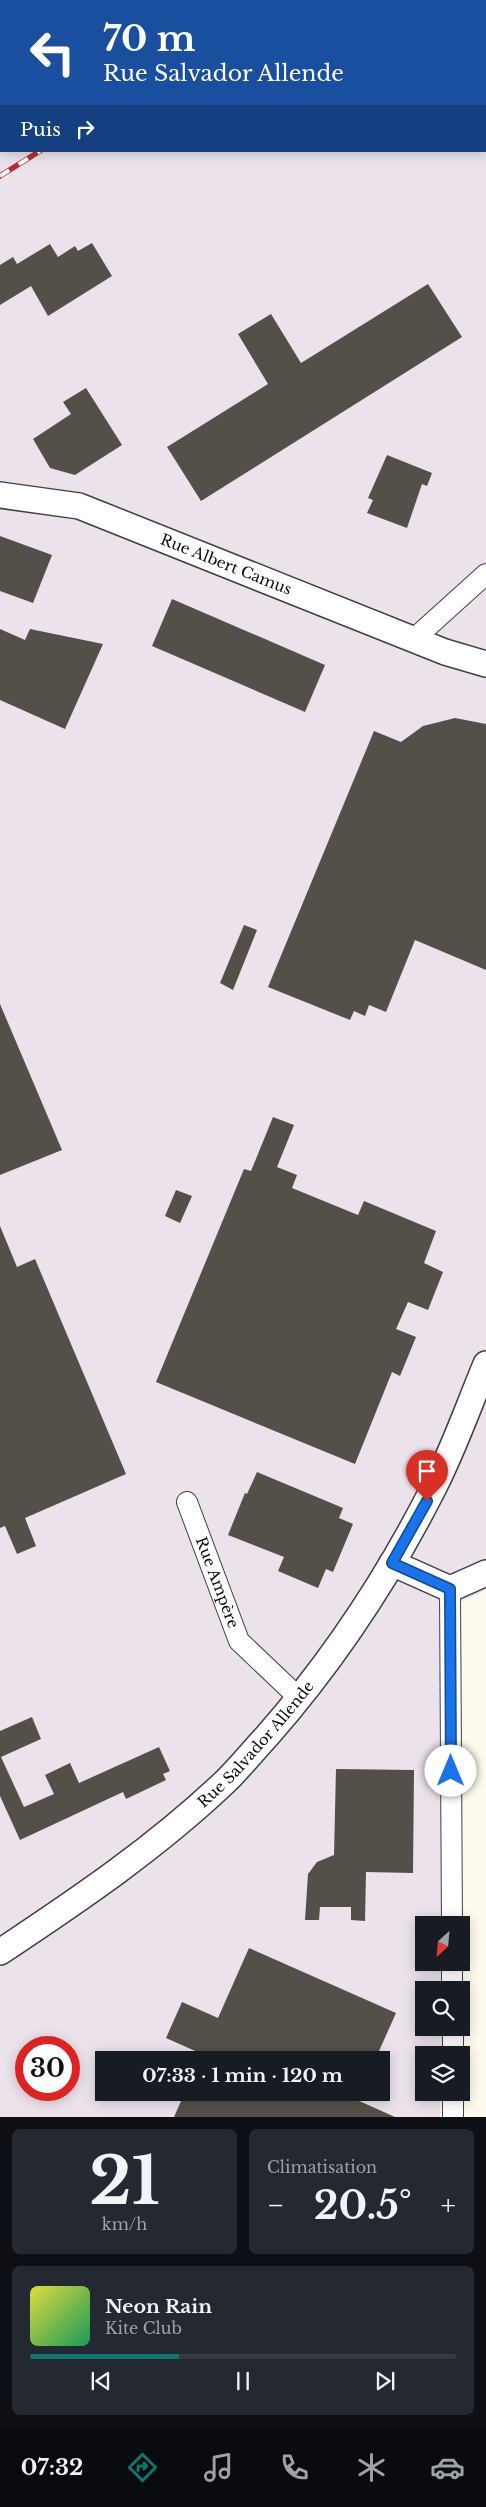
<!DOCTYPE html>
<html lang="fr">
<head>
<meta charset="utf-8">
<style>
  :root { --surface:#171b24; --page:#242831; --text:#f1f3f6; --muted:#9ea1a6; --line:#363941; --accent:#0f766e }
  body { margin:0; font-family:"Libre Baskerville",serif; background:var(--page); color:var(--text); height:100vh; display:flex; flex-direction:column; font-size:19px; white-space:nowrap }
  * { box-sizing:border-box; margin:0 }
  p { font-size:16px; color:var(--muted) }
  .icon { flex:none; width:28px; height:28px; fill:none; stroke:currentColor; stroke-width:2; stroke-linecap:round; stroke-linejoin:round }
  .map { position:relative; height:2117px; overflow:hidden }
  .panel { display:flex; flex-direction:column; gap:12px; padding:12px; background:#0d0f14; flex:1 }
  .panel>* { flex:none }
  .guide { position:absolute; left:0px; top:0px; width:486px; height:152px; box-shadow:0 2px 12px #0003; background:#1a4fa0; color:#fff; overflow:hidden }
  .needle { width:32px; rotate:206deg }
  .tools { position:absolute; left:415px; top:1916px; display:grid; gap:10px }
  .tools a { display:grid; place-items:center; width:55px; height:55px; border-radius:0px; background:var(--surface); box-shadow:0 2px 12px #0003; font-size:25px }
  .speed { position:absolute; left:15px; top:2036px; display:flex; gap:10px; font-size:25px; font-weight:700; text-align:center }
  .speed>* { display:grid; place-content:center; width:65px; height:65px; border-radius:50%; background:var(--surface); box-shadow:0 2px 12px #0003; line-height:1 }
  .speed .limit { border:8px solid #d22; background:#fff; color:#111 }
  .pin { position:absolute; display:grid; place-items:center; width:42px; height:42px; color:#fff; margin:-51px -21px; border-radius:50% 50% 50% 0; rotate:-45deg; box-shadow:0 0 5px #0007 }
  .pin .icon { rotate:45deg }
  .me { position:absolute; width:55px; margin:-28px; rotate:0deg; stroke-linejoin:round; filter:drop-shadow(0 0 4px #0008) }
  .turn { display:flex; align-items:center; gap:18px; height:105px; padding:0 20px; font-size:22px }
  .turn .icon { width:65px; height:65px; stroke-width:2.5 }
  .turn b { display:block; font-size:35px; line-height:42px }
  .then { display:flex; align-items:center; height:48px; padding:0 20px; background:#0003; gap:10px; font-size:19px }
  .big { font-size:38px; font-weight:700; line-height:1.1 }
  .panel .tile { flex:1; display:flex; flex-direction:column; justify-content:center; gap:8px; min-width:0; padding:0 18px; border-radius:8px; background:var(--page) }
  .panel .dial { align-items:center; gap:0 }
  .dial b { font-size:65px; line-height:1 }
  .song { display:flex; align-items:center; gap:15px }
  .cover { width:60px; height:60px; border-radius:8px; background:linear-gradient(135deg,hsl(60 70% 55%),hsl(150 70% 35%)) }
  .played { height:5px; border-radius:2px; background:linear-gradient(90deg,var(--accent) 35%,var(--line) 35%) }
  .keys { display:flex; justify-content:space-around; direction:ltr }
  .heat { display:flex; justify-content:space-between; align-items:center; font-size:28px; direction:ltr }
  .panel .tiles { flex:1; display:grid; gap:12px; grid-template-columns:1fr 1fr }
  .tile:last-child { grid-column:span 2 }
  .trip { position:absolute; left:95px; top:2051px; width:295px; height:50px; border-radius:0px; background:var(--surface); box-shadow:0 2px 12px #0003; font-weight:700; line-height:50px; text-align:center }
  .tabs { display:flex; height:80px; justify-content:space-around; align-items:center; background:#090b0e; color:var(--muted) }
  .tabs .icon { width:35px; height:35px }
  .tabs .selected { color:var(--accent) }
  .tabs b { font-size:22px; color:var(--text) }
  .map>svg:first-child { display:block }
  .industrial { fill:#ebe2eb; fill-rule:evenodd }
  .building { fill:#554f4a }
  .lines { fill:none; stroke-linecap:round; stroke-linejoin:round }
  .minor-casing { stroke:#404040; stroke-width:22 }
  .tertiary-casing { stroke:#404040; stroke-width:28 }
  .minor { stroke:#fff; stroke-width:20 }
  .tertiary { stroke:#fff; stroke-width:25 }
  .rail-casing { stroke:#b62c31; stroke-width:5.5 }
  .rail { stroke:#fff; stroke-width:4; stroke-dasharray:11; stroke-linecap:butt }
  .route-casing { stroke:#114b97; stroke-width:12 }
  .route { stroke:#1a73e8; stroke-width:9 }
  .labels { text-anchor:middle; stroke-width:5; stroke-linejoin:round; paint-order:stroke }
  .street-label { font-size:15px; fill:#0d0d0d; stroke:#fff }
</style>
</head>
<body>
<div class="map">
<svg width="486" height="2117" viewBox="0 0 486 2117">
  <rect width="100%" height="100%" fill="#fefbee"/>
  <path class="industrial" d="M0,0H486V1590L452,1606L445,1925H424V1962L444,1963L443,1990H424V2028H442V2055H424V2092L441,2093L440,2117H0ZM1,1H485V151H1ZM26,2048H69V2090H26ZM104,2060H381V2092H104Z"/>
  <path class="building" d="M92,243L112,276L48,316L31,286L0,305V265L13,257L17,264L50,244L58,257L75,246L78,251Z
    M428,284L462,337L201,501L167,447L268,384L238,334L271,314L301,363Z
    M86,388L122,445L75,475L50,468L33,439L71,414L63,402Z
    M387,455L432,473L427,486L422,484L407,528L367,513L373,500L368,498Z
    M0,536L52,555L33,603L0,591Z
    M172,599L325,665L305,712L152,646Z
    M0,629L25,640L30,629L103,644L65,729L0,700Z
    M455,718L486,724V970L415,940L386,1012L369,1005L365,1016L354,1011L350,1020L268,987L374,731L401,742L423,726Z
    M244,925L257,930L233,990L220,983Z
    M0,1004L62,1150L0,1175Z
    M273,1117L294,1125L277,1167L297,1175L292,1188L358,1215L364,1201L436,1231L424,1263L443,1272L428,1310L408,1302L396,1329L416,1337L400,1376L392,1372L355,1464L156,1382L244,1169L251,1171Z
    M176,1190L192,1196L180,1223L165,1216Z
    M0,1226L17,1267L35,1259L126,1474L25,1518L36,1546L17,1554L5,1526L0,1528Z
    M257,1472L343,1508L339,1518L353,1524L333,1572L326,1569L318,1588L278,1571L284,1557L228,1535L245,1493L247,1494Z
    M32,1717L41,1739L1,1757L24,1807L54,1794L45,1775L70,1763L79,1783L159,1747L170,1771L163,1774L166,1780L126,1799L123,1792L20,1840L0,1796V1731Z
    M336,1769L414,1770L413,1873L366,1872L365,1921L351,1920V1907H320L319,1920H305L308,1874L317,1862L334,1855Z
    M249,1948L396,2013L375,2060H199L202,2054L166,2038L182,2002L218,2018Z
    M185,2092H360L357,2100L395,2117H174Z"/>
  <g class="lines">
    <g class="minor-casing">
      <g id="minor">
        <path d="M414,639L486,574"/>
        <path id="s1" d="M187,1502L239,1641L300,1699"/>
        <path d="M450,1589L452,1925"/>
        <path d="M452,1962V1990"/>
        <path d="M453,2028V2055"/>
        <path d="M453,2092V2117"/>
      </g>
    </g>
    <g class="tertiary-casing">
      <g id="tertiary">
        <path id="s2" d="M0,495L79,506L445,652L486,664"/>
        <path d="M392,1563L450,1589L486,1573"/>
        <path id="s3" d="M0,1952C80,1899 158,1846 227,1780C241,1766 254,1750 267,1736C333,1661 389,1576 434,1487C454,1448 469,1405 486,1364"/>
      </g>
    </g>
    <use href="#minor" class="minor"/>
    <use href="#tertiary" class="tertiary"/>
    <g class="rail-casing">
      <path id="rail" d="M251,1L252,0
        M268,1L270,0
        M0,176L40,151"/>
    </g>
    <use href="#rail" class="rail"/>
  </g>
  <g class="lines">
    <g class="route-casing">
      <path id="route" d="M427,1501L392,1563L450,1589L451,1771"/>
    </g>
    <use href="#route" class="route"/>
  </g>
  <g class="labels">
    <g class="street-label">
      <text dy="5" stroke="none"><textPath href="#s2" startOffset="238">Rue Albert Camus</textPath></text>
      <text dy="5" stroke="none"><textPath href="#s1" startOffset="86">Rue Ampère</textPath></text>
      <text dy="5" stroke="none"><textPath href="#s3" startOffset="331">Rue Salvador Allende</textPath></text>
    </g>
  </g>
</svg>
<div class="tools">
<a><svg class="needle" viewBox="-14 -14 28 28"><path d="M0-13l5 13h-10z" fill="#e53935"/><path d="M0 13l5-13h-10z" fill="#9ea1a6"/></svg></a>
<a><svg class="icon" aria-label="search" viewBox="0 0 24 24"><circle cx="10" cy="10" r="6"/><path d="M15 15l6 6"/></svg></a>
<a><svg class="icon" aria-label="layers" viewBox="0 0 24 24"><path d="M12 4l9 5-9 5-9-5zM3 14l9 5 9-5"/></svg></a>
</div>
<div class="speed"><div class="limit">30</div></div>
<div class="pin" style="left:427px;top:1501px;background:#d93025"><svg class="icon" aria-label="arrive" viewBox="0 0 24 24"><path d="M6 21V4h12l-3 4 3 4H6"/></svg></div>
<svg class="me" style="left:451px;top:1771px" viewBox="-20 -20 40 40"><circle r="19" fill="#fff"/><path d="M0-13L10 11 0 6-10 11z" fill="#1a73e8"/></svg>
<div class="trip">07:33 · 1 min · 120 m</div>
<div class="guide">
<div class="turn"><svg class="icon" aria-label="left" viewBox="0 0 24 24"><path d="M17 20v-9H6M10 6l-5 5 5 5"/></svg><div><b>70 m</b>Rue Salvador Allende</div></div>
<div class="then">Puis<svg class="icon" aria-label="right" viewBox="0 0 24 24"><path d="M7 20v-9h11M14 6l5 5-5 5"/></svg></div>
</div>
</div>
<section class="panel">
<div class="tiles">
<div class="tile dial"><b>21</b><p>km/h</p></div>
<div class="tile"><p>Climatisation</p>
<div class="heat"><a>−</a><b class="big">20.5°</b><a>+</a></div>
</div>
<div class="tile">
<div class="song"><i class="cover"></i><div><b>Neon Rain</b><p>Kite Club</p></div></div>
<div class="played"></div>
<div class="keys"><svg class="icon" aria-label="previous" viewBox="0 0 24 24"><path d="M18 5L8 12l10 7zM5 5v14"/></svg><svg class="icon" aria-label="pause" viewBox="0 0 24 24"><path d="M8 5v14M16 5v14"/></svg><svg class="icon" aria-label="next" viewBox="0 0 24 24"><path d="M6 5l10 7-10 7zM19 5v14"/></svg></div>
</div>
</div>
</section>
<nav class="tabs">
<b>07:32</b>
<svg class="icon selected" aria-label="directions" viewBox="0 0 24 24"><path d="M12 3l9 9-9 9-9-9zM9 14v-3h6M13 9l2 2-2 2"/></svg>
<svg class="icon" aria-label="music" viewBox="0 0 24 24"><path d="M9 18V5l10-2v13"/><circle cx="6" cy="18" r="3"/><circle cx="16" cy="16" r="3"/></svg>
<svg class="icon" aria-label="phone" viewBox="0 0 24 24"><path d="M5 4h4l2 5-3 2q2 4 5 5l2-3 5 2v4C11 20 4 13 5 4z"/></svg>
<svg class="icon" aria-label="climate" viewBox="0 0 24 24"><path d="M12 3v18M4 7l16 10M4 17L20 7"/></svg>
<svg class="icon" aria-label="car" viewBox="0 0 24 24"><path d="M5 17H2v-5l4-1 3-4h7l3 4 3 1v5h-3M9 17h6M6 11h13"/><circle cx="7" cy="17" r="2"/><circle cx="17" cy="17" r="2"/></svg>
</nav>
</body>
</html>
